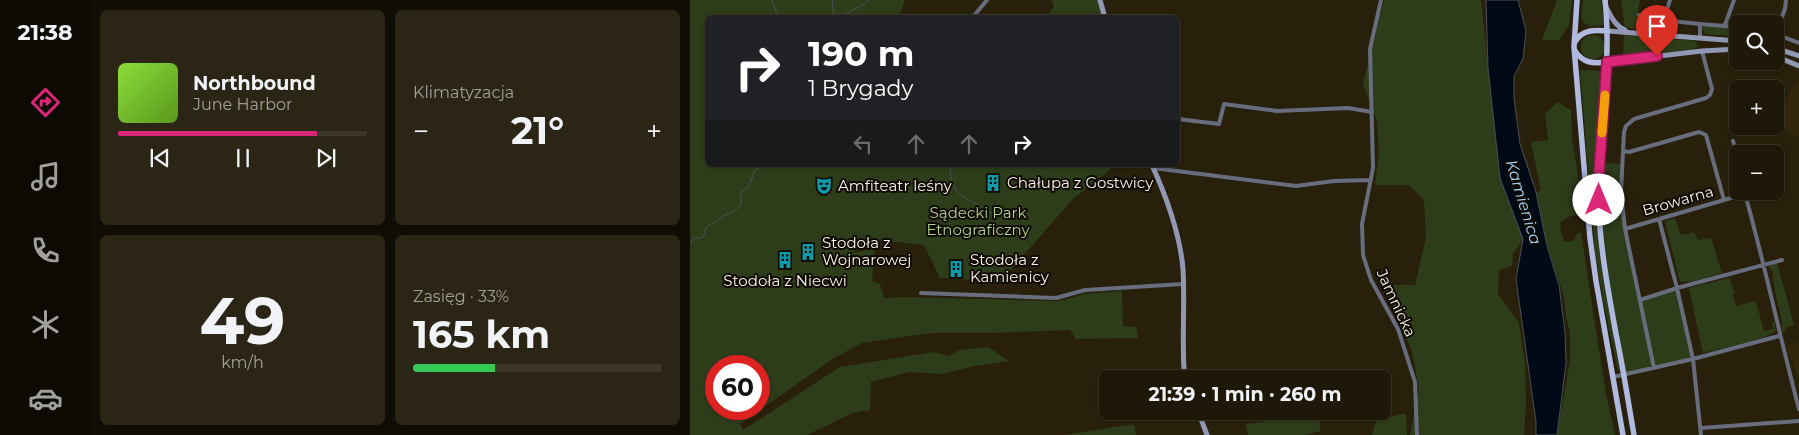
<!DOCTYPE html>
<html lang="pl">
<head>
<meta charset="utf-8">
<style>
  :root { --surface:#1e1808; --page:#2b2516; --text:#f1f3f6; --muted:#a1a09c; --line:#3c3729; --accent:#db2777 }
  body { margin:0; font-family:Montserrat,sans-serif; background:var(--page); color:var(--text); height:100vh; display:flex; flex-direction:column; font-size:19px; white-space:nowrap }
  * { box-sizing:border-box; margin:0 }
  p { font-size:16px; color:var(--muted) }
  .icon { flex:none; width:28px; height:28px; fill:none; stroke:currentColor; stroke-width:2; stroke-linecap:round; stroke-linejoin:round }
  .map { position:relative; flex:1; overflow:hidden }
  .drawer { display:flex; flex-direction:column; gap:10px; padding:10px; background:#100d04; width:600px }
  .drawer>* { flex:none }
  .banner { position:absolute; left:15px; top:15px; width:475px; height:152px; border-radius:8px; box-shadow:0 1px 4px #0004,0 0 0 1px var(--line); background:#202124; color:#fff; overflow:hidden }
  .tools { position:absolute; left:1039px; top:15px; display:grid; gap:10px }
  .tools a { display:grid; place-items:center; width:55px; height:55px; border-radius:8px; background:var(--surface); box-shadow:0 1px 4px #0004,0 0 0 1px var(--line); font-size:25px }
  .speed { position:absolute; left:15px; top:355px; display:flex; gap:10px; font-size:25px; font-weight:700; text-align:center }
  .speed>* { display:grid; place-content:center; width:65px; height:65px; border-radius:50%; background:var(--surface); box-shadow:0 1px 4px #0004,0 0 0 1px var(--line); line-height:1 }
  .speed .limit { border:8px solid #d22; background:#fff; color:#111 }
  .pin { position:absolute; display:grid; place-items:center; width:42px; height:42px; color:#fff; margin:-51px -21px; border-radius:50% 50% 50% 0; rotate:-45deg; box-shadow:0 0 5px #0007 }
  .pin .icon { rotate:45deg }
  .me { position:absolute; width:55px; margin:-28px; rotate:0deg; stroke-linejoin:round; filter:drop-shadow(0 0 4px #0008) }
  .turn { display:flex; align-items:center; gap:18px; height:105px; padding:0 20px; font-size:22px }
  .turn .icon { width:65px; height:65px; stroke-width:2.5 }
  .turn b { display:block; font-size:35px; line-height:42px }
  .lanes { display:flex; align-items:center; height:48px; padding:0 20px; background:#0003; justify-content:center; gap:25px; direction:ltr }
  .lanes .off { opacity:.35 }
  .big { font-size:38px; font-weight:700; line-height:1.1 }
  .drawer .card { flex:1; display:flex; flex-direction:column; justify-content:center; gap:8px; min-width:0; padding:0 18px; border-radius:8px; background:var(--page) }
  .drawer .dial { align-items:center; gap:0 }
  .dial b { font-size:65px; line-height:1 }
  .song { display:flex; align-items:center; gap:15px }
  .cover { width:60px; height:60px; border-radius:8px; background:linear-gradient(135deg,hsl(90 70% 55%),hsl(90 70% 35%)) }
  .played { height:5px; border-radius:2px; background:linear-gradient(90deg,var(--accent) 80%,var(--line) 80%) }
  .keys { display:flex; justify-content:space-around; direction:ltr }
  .heat { display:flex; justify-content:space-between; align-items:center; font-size:28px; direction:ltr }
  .charge { height:8px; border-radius:4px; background:linear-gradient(90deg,#34c759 33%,var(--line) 0) }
  .drawer .tiles { flex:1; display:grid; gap:10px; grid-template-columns:repeat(2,1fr) }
  .trip { position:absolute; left:409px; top:370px; width:292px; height:50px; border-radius:8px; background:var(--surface); box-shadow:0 1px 4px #0004,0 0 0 1px var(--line); font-weight:700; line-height:50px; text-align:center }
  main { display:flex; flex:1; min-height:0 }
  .tab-bar { display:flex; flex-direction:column; width:90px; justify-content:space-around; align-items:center; background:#0c0a03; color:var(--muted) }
  .tab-bar .icon { width:35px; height:35px }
  .tab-bar .active { color:var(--accent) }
  .tab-bar b { font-size:22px; color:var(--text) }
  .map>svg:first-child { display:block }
  .built { fill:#32270b }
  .green { fill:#2d3d1a; fill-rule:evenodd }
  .water { fill:#000a17; stroke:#4b5055 }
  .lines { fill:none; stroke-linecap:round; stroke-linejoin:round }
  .stream { stroke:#4b5055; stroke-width:1 }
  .street { stroke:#686d7e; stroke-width:4 }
  .secondary { stroke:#9098b4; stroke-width:5 }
  .primary { stroke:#b0bade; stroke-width:5.5 }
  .route-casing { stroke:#8e194d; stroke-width:12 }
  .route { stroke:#db2777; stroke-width:9 }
  .slow { stroke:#f59e0b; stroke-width:9 }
  .labels { text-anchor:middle; stroke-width:4; stroke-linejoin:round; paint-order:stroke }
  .poi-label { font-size:15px; fill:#faf4e7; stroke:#0e0a03; text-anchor:start }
  .street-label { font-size:15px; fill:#faf4e7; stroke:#0e0a03 }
  .park-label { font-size:15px; fill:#b2d191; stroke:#0e0a03 }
  .water-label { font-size:16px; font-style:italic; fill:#a4d5fa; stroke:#0e0a03 }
</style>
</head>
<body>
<main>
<nav class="tab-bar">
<b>21:38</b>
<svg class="icon active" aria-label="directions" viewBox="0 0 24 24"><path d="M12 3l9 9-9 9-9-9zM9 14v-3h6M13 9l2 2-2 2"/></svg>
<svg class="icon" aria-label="music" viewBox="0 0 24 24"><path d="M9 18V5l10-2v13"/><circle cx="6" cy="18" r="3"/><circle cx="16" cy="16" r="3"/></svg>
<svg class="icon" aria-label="phone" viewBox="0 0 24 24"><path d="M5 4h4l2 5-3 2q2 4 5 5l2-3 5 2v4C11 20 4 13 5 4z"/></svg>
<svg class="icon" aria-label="climate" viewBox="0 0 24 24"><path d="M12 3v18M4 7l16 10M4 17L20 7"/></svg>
<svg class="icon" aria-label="car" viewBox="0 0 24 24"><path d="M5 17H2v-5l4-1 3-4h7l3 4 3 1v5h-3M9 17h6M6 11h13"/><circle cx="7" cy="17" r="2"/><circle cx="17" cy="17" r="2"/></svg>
</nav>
<section class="drawer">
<div class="tiles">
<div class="card">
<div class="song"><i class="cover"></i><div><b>Northbound</b><p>June Harbor</p></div></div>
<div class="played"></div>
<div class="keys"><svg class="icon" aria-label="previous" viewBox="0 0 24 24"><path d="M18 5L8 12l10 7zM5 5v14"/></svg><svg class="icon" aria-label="pause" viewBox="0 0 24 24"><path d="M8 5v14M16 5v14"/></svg><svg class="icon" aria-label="next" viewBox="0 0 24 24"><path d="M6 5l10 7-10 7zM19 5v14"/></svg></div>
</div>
<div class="card"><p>Klimatyzacja</p>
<div class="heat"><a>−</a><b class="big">21°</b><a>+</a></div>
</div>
<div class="card dial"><b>49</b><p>km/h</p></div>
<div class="card"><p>Zasięg · 33%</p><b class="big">165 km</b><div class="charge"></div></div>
</div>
</section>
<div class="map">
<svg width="1109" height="435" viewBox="0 0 1109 435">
  <rect width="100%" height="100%" fill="#28200b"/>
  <path class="built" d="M1109,78V138L1088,124L1086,115Z
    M1109,342V381L1096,345Z"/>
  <path class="green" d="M0,0H215L209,17L18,18V165H421L422,168L383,199L310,282L250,278L234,245L189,240L157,254L180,249L185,244L182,281L190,284L194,298L213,297L366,301L375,300L393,294L432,291L433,326L446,327L448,338L386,339L380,330L300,333H241L172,343L144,358L50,424L53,430L150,367L243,352L258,356L270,350L298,347L319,361L285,366L252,374L219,372L181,382L180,410L162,413L117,435H0ZM26,366H69V409H26Z
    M362,0H408L412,18H355L364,7Z
    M694,0H791L810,178L833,239L823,254L822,266L809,270L808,294L829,323L835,363L836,403L834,435H720L729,389L722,351L692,285H725L736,237L734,200L719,185H685L689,153L687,121L673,84Z
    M867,0H882L879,25L869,40H852Z
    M893,0H911L914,25L900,26L893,22L891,17Z
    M931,0H950L947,17L958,23L952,30L935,27Z
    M1016,26L1047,29V34L1046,36L1015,34L1012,28Z
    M891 47a12 12 0 1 1 24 0a12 12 0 1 1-24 0Z
    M934,35L1005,41L1008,46L1004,49L933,57Z
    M890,70L912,71L905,187L911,257L930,370L928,371L914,305L905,253Z
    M867,102L881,110L882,139L892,201L891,214L878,217L870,222L871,234L875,242L883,241L888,233H891L915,388L925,435H867L880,361V332L876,317L874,296L857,246L846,192L851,191L841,142L858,140L855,114Z
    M910,163L933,164L931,192L934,215L950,300L987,288L1003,359L933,375L912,246Z
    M985,218L991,235L1004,232L1008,240L1021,238L1032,273L1005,281L990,282L975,221Z
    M1087,262L1104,325L1095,328L1096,332H1093L1091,328L1093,326L1085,292L1082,270L1078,266Z
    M1039,278L1045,293L1043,294L1046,306L1066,301L1074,331L1083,329L1082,322H1084L1086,330C1078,340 1028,349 1013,353L999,288Z
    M630,413V431L615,435H558L556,424Z
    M711,414H716L717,435H682L686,421Z
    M444,424L446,435H374Z"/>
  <path class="water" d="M796,0H828L836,31L833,59L824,76V98L830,144L846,192L857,246L869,285L875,332L876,363L867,435H846V422L826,279L833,239L810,178L798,68Z"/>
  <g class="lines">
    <path class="stream" d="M82,0L88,18
      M142,0L144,18
      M150,18C159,10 170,8 179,0
      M62,165L68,168
      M260,165C261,190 267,194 288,205C294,209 298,213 306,214
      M13,237L17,226L25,222L34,215L43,212L51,205V192L58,188L65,170L75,165
      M0,243L4,238H12"/>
    <path class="street" d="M691,0L680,49L683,168L672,224L673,255L681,280L708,329L725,382L727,435
      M949,15L963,19L1010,24
      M282,18L297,0
      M974,20L980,0
      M1035,25L1044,0
      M1085,34L1095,9L1096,0
      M1085,34L1109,43
      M1010,38V24L1048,27
      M488,119L529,124L534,104L587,111L658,108L682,112
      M1043,141L1048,158
      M934,151L939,152L1009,132L1016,135L1034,200L935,229
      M463,168L606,186L644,181L681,180
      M1085,189L1092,187
      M1055,194L1068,191
      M1034,200L1055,194C1075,265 1090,338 1109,409
      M969,219L987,288L1003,359L1011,435
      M231,293L366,298L395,290L493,284
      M950,300L987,288L1092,260
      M964,368L935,229L931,192L934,132L936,126L944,119L1016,98L1020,95L1022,89L1012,51
      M923,377L1003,359L1089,336
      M1011,428L1109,421"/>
    <path class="secondary" d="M410,0L415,18
      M916,7C921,16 925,26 935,30
      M918,31L1048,41
      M1085,48L1109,56
      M1085,56L1109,66
      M917,62L1012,51L1048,49
      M462,165C476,196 490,234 493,269C495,302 492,336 494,369L497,379
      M508,411L517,435"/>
    <path class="primary" d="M887,0L884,47L900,238L906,281L933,435
      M915,0C922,62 909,124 908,186C908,236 917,285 926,334C933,367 938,401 944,435
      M885,42C892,29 905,30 918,31
      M885,51C893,63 903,64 917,62"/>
  </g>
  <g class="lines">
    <g class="route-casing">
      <path id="route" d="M909,200L908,186L917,62L967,56"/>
    </g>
    <use href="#route" class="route"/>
    <path class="slow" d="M912,133L915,95"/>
  </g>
  <defs>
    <g id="building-bare" transform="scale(1.35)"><path d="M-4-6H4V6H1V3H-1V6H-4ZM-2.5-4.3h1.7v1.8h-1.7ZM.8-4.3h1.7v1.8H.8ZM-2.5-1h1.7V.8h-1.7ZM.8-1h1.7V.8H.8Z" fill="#0f9aa8" stroke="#0e0a03" stroke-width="2.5" paint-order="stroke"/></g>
    <g id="theatre-bare" transform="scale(1.35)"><path d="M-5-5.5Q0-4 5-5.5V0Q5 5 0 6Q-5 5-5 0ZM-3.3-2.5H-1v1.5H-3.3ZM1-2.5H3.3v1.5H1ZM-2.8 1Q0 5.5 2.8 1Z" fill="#0f9aa8" stroke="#0e0a03" stroke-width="2.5" paint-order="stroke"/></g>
  </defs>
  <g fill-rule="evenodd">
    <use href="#building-bare" x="303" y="183"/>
    <use href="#theatre-bare" x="134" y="186"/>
    <use href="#building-bare" x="118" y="252"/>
    <use href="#building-bare" x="95" y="260"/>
    <use href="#building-bare" x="266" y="269"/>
  </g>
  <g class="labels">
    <g class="poi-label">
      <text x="317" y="188">Chałupa z Gostwicy</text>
      <text x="148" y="191">Amfiteatr leśny</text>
      <text x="132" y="248">Stodoła z<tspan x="132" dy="17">Wojnarowej</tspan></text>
      <text x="280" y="265">Stodoła z<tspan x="280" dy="17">Kamienicy</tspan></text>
      <text x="95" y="286" text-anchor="middle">Stodoła z Niecwi</text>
    </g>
    <g class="street-label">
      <text transform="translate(988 201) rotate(-16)" y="5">Browarna</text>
      <text transform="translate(706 303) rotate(65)" y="5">Jamnicka</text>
    </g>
    <g class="park-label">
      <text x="288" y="218">Sądecki Park<tspan x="288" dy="17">Etnograficzny</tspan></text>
    </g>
    <g class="water-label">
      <text transform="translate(834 202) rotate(73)" y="6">Kamienica</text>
    </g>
  </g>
</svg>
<div class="tools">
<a><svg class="icon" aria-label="search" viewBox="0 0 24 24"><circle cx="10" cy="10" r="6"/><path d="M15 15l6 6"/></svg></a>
<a>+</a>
<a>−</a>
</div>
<div class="speed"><div class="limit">60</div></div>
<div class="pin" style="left:967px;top:56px;background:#d93025"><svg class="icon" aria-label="arrive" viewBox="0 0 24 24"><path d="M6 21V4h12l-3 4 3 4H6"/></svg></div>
<svg class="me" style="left:909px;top:200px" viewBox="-20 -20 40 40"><circle r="19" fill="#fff"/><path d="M0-13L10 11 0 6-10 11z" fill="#db2777"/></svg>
<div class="trip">21:39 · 1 min · 260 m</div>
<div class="banner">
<div class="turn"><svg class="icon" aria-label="right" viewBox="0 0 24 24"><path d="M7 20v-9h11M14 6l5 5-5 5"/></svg><div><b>190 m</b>1 Brygady</div></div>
<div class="lanes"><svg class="icon off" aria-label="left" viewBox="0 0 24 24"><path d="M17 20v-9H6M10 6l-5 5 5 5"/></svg><svg class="icon off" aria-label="ahead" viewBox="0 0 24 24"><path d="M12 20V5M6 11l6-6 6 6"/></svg><svg class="icon off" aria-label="ahead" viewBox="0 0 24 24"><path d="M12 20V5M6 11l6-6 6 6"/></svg><svg class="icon" aria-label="right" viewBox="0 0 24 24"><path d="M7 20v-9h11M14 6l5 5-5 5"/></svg></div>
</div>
</div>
</main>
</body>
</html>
